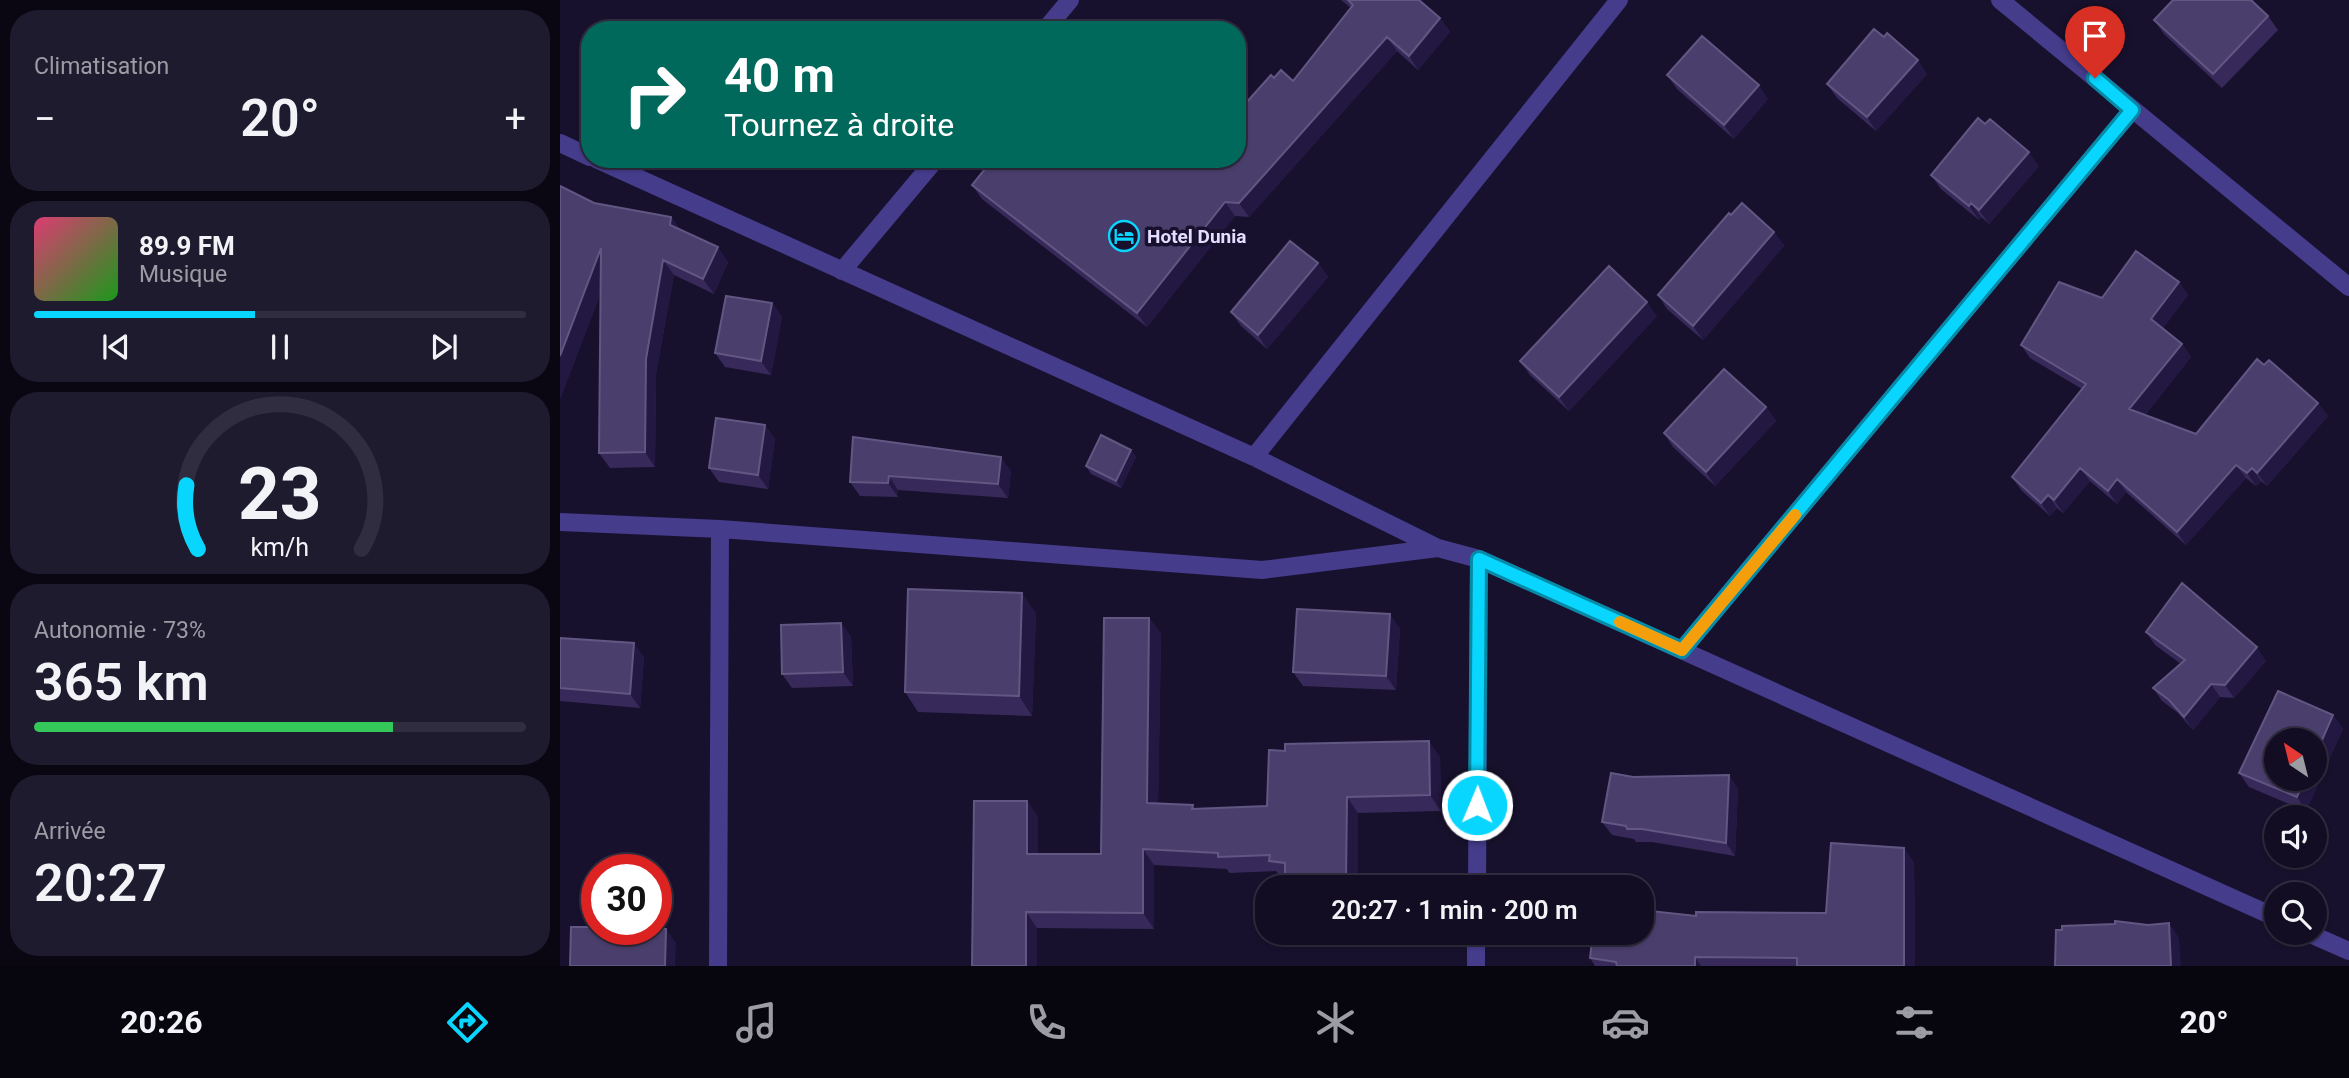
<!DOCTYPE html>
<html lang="fr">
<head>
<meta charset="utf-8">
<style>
  :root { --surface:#120d22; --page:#1f1b2f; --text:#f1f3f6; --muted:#9c9ca5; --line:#312d40; --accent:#09d6ff }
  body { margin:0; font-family:Roboto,sans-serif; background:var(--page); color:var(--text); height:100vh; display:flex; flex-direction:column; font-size:26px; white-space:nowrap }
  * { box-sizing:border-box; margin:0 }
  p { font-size:23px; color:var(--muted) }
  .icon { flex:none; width:38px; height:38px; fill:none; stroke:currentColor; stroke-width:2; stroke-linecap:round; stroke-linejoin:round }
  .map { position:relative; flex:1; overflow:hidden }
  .side { display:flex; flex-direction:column; gap:10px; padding:10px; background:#0a0713; width:560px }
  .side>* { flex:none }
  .hud { position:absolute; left:21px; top:21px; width:665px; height:147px; border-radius:28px; box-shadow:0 2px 5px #0004,0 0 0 2px var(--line); background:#00695c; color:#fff; overflow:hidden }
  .needle { width:46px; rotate:325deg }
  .fabs { position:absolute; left:1704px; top:728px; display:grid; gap:14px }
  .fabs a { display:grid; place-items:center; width:63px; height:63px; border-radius:50%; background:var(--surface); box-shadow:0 2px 5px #0004,0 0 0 2px var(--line); font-size:35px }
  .speed { position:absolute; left:21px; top:854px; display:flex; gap:14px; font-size:35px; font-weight:700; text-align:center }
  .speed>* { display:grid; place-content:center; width:91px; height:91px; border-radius:50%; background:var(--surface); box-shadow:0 2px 5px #0004,0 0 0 2px var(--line); line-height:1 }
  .speed .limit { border:10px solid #d22; background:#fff; color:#111 }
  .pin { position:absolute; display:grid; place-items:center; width:60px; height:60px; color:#fff; margin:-72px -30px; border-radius:50% 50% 50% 0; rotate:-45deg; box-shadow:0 0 7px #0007 }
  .pin .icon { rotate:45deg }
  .me { position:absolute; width:77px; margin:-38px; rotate:1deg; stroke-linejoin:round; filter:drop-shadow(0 0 5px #0008) }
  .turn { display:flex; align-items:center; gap:24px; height:147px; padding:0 28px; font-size:32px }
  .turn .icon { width:91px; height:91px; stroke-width:2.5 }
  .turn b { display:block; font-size:49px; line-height:60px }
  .big { font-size:52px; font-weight:600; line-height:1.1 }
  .side .card { flex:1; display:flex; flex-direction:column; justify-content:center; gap:10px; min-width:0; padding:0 24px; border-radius:28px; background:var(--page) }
  .side .dial { align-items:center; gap:0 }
  .dial svg { height:182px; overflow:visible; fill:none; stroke:var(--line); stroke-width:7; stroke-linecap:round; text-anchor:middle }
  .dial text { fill:var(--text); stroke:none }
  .song { display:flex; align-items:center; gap:21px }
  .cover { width:84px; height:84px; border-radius:10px; background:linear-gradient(135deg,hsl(340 70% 55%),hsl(120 70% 35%)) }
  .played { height:7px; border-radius:4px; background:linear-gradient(90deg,var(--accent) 45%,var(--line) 45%) }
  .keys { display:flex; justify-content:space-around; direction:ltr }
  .heat { display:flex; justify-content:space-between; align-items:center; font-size:38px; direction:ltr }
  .charge { height:10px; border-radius:5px; background:linear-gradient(90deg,#34c759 73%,var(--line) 0) }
  .trip { position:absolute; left:695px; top:875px; width:399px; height:70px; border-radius:28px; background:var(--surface); box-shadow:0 2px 5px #0004,0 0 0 2px var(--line); font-weight:600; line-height:70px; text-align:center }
  .tab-bar { display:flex; height:112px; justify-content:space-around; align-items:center; background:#07050e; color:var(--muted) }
  .tab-bar .icon { width:49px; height:49px }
  .tab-bar .selected { color:var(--accent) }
  .tab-bar b { font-size:32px; color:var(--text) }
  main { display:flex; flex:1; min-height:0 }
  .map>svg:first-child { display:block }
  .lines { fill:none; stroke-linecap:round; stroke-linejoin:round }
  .street { stroke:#453c8c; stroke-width:18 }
  .wall { fill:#372a5a }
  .shaded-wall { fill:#231841 }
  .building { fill:#4a3e6c; stroke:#625783; stroke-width:2 }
  .route-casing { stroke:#068ba6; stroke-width:18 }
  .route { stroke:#09d6ff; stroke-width:12 }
  .slow { stroke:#f59e0b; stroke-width:12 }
  .labels { text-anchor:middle; stroke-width:7; stroke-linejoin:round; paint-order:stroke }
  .poi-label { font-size:19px; font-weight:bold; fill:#e4ddff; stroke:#18112d; text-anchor:start }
</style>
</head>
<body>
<main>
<section class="side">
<div class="card"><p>Climatisation</p>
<div class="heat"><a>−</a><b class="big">20°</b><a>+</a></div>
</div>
<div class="card">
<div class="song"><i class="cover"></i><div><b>89.9 FM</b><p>Musique</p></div></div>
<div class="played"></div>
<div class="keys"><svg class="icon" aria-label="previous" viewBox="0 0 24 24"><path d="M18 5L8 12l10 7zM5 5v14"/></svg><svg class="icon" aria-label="pause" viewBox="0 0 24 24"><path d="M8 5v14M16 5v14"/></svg><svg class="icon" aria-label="next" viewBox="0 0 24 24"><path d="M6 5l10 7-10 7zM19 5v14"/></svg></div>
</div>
<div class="card dial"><svg viewBox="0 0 100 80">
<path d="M14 69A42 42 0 1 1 86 69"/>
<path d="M14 69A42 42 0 0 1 9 41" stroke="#09d6ff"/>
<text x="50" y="56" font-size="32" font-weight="700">23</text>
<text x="50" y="72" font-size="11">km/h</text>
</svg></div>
<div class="card"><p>Autonomie · 73%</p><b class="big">365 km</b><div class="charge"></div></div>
<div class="card"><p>Arrivée</p><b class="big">20:27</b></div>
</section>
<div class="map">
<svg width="1789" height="966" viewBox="0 0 1789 966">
  <rect width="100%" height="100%" fill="#18112d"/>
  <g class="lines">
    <path class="street" d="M1440,0L1789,287
      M485,30L510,0
      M0,143L30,157
      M36,159L694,457L878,548L919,559L1717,918
      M282,271L376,159
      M694,457L1059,0
      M0,522L160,529L702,570L878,548
      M1122,650L1572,110
      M917,887L919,559
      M1748,933L1789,951
      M158,966L160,529
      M916,966V933"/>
  </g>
  <path class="wall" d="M781,0H859L880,18L890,32L858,70L837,51L689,217L675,216L587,327L422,199L412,185L677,159L714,78L733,81L791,8Z
    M1708,16L1718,30L1662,88L1604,34L1594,20Z
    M1367,74L1316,131L1277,98L1267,84Z
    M1107,75L1208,99L1174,139L1117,89Z
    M1479,166L1429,224L1421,217L1419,220L1381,189L1371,175Z
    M34,203L111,217L120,230L168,262L154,294L114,275L96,374L95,467L50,468L39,453L41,292L0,399Z
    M1171,215L1214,232L1224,246L1143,340L1107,309L1098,295Z
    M758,263L768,277L707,349L681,326L671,312Z
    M1619,282L1628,295L1603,328L1622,344L1631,357L1585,415L1636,434L1704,365L1758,403L1768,416L1707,486L1701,481L1696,486L1686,478L1626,545L1566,492L1557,504L1530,481L1503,513L1497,508L1490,516L1461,490L1452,477L1522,389L1470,358L1461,345L1542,298Z
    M212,303L222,317L211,375L165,367L155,353Z
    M1097,316L1009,411L970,375L960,361Z
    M1206,407L1216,421L1155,486L1113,447L1104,433Z
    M205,425L215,439L208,489L159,482L149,468Z
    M293,437L451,471L448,498L338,490V497L300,496L290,482Z
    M571,450L576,457L561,488L531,474L526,466Z
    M476,613L472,716L358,712L345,692Z
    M589,618L601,634L598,803L633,805L635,809L707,806L880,757L881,811L798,813V887H729L725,881V878L721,877L716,871L669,873L667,869L594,865V929L477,928L412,966L467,801L478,817V854H541Z
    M281,623L291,637L293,686L232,688L222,674Z
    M840,628L836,690L743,686L733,672Z
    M1586,632L1706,661L1674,698L1660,697L1633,730L1618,713L1602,701L1593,688L1621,664L1595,645Z
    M0,638L84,657L80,708L0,701Z
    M1773,715L1783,729L1746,811L1689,787L1679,773Z
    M1073,777L1178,788L1175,856L1092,842H1076L1074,839L1052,835L1042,822Z
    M1344,848L1354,863L1355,966H1035L1030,958L1136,916L1266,913Z"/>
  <path class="shaded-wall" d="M880,18L890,32L858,70L849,56Z
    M827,37L837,51L689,217L679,203Z
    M1358,60L1367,74L1316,131L1307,117Z
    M1199,85L1208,99L1174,139L1164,125Z
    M1469,152L1479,166L1429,224L1419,210Z
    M665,202L675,216L587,327L577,313Z
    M1411,203L1421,217L1419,220L1409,206Z
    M111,217L122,232L110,225Z
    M1214,232L1224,246L1143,340L1133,326Z
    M158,247L168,262L154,294L143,279Z
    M41,248L52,263L0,399V356Z
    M103,260L114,275L96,374L95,467L85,452L86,359Z
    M758,263L768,277L707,349L698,335Z
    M1619,282L1628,295L1600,332L1591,319Z
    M1087,302L1097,316L1009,411L999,397Z
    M212,303L222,317L211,375L201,361Z
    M1622,344L1631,357L1579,422L1569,409Z
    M1758,403L1768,416L1707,486L1697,473Z
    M1206,407L1216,421L1155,486L1146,472Z
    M205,425L215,439L208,489L198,475Z
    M571,450L576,457L561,488L556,481Z
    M441,457L451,471L448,498L438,484Z
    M1676,465L1686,478L1626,545L1617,532Z
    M1520,468L1530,481L1503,513L1494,500Z
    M1692,468L1701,481L1696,486L1687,473Z
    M329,476L338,490V497L328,483Z
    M1557,479L1566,492L1557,504L1548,491Z
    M1488,495L1497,508L1490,516L1481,503Z
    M462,593L476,613L472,716L459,696Z
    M830,614L840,628L836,690L826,676Z
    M589,618L601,634L598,819L587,803Z
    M281,623L291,637L293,686L283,672Z
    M74,643L84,657L80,708L70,694Z
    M1697,647L1706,661L1674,698L1665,685Z
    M1651,684L1660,697L1633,730L1624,717Z
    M1773,715L1783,729L1746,811L1737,797L1745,779H1755V756Z
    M869,741L880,757L881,811L870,795Z
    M1169,775L1178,788L1175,856L1166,843Z
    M787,797L798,813V887H791L786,881Z
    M467,801L478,817V870L467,854Z
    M1344,848L1354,863L1355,966H1344Z
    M583,849L594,865V929L583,913Z
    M466,912L477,928V966H466Z
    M1609,923L1619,938L1621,966H1611Z
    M106,929L116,943L115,966H105Z
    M1135,957L1141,966H1135Z"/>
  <path class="building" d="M788,0H859L880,18L849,56L827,37L679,203L665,202L577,313L412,185L433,159H677V113L711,75L714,78L721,70L733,81L793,5Z
    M1613,0H1691L1708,16L1653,74L1594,20Z
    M1314,29L1324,37L1327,33L1358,60L1307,117L1267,84Z
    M1142,36L1199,85L1164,125L1107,75Z
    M1418,118L1425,124L1430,119L1469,152L1419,210L1411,203L1409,206L1371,175Z
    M0,186L34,203L111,217L110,225L158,247L143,279L103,260L86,359L85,452L39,453L41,248L0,356Z
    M1182,203L1214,232L1133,326L1098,295L1169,213L1171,215Z
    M730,241L758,263L698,335L671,312Z
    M1576,251L1619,282L1591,319L1622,344L1569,409L1636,434L1697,359L1704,365L1709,360L1758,403L1697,473L1692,468L1687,473L1676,465L1617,532L1557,479L1548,491L1520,468L1494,500L1488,495L1481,503L1452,477L1526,384L1461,345L1499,282L1542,298Z
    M1049,266L1087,302L999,397L960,361Z
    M166,296L212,303L201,361L155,353Z
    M1164,369L1206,407L1146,472L1104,433Z
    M156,418L205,425L198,475L149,468Z
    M541,435L571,450L556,481L526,466Z
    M293,437L441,457L438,484L329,476L328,483L290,482Z
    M1622,583L1697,647L1665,685L1651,684L1624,717L1609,700L1593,688L1625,660L1586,632Z
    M348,589L462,593L459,696L345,692Z
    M737,609L830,614L826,676L733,672Z
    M544,618H589L587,803L633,805L632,809L707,806L709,750L725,751V744L869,741L870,795L787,797L786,881H725V863L709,861L710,855L658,857V853L583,849V913L466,912V966H412L414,801H467V854H541Z
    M281,623L283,672L222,674L221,625Z
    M0,638L74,643L70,694L0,688Z
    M1718,691L1773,715L1755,756V740H1717V779H1745L1737,797L1679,773Z
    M1051,773L1073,777L1169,775L1166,843L1082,829H1067L1066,826L1042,822Z
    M1271,843L1344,848V966H1237V958L1135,957V966H1057L1056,962L1030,958L1033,933H1082V910L1136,916V912L1266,913Z
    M1555,921L1588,925L1609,923L1611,966H1495L1496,930H1502V926L1555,924Z
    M11,927H37V929H106L105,966H10Z"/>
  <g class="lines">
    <g class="route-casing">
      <path id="route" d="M917,805L919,559L1122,650L1572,110L1535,78"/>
    </g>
    <use href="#route" class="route"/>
    <path class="slow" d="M1060,622L1122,650L1235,515"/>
  </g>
  <defs>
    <g id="hotel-ring" transform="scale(1.575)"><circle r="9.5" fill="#18112d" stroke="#09d6ff" stroke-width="1.5"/><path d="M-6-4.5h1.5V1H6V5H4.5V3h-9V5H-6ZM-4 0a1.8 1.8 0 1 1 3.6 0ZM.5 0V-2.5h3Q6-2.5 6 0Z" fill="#09d6ff"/></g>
  </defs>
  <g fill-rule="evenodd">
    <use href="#hotel-ring" x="564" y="236"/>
  </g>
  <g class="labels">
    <g class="poi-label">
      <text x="587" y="243">Hotel Dunia</text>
    </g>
  </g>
</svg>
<div class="fabs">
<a><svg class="needle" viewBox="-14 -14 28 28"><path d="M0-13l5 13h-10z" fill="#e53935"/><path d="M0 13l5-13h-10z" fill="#9c9ca5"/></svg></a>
<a><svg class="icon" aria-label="sound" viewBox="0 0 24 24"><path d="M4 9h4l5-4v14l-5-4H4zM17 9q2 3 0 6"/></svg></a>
<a><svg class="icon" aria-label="search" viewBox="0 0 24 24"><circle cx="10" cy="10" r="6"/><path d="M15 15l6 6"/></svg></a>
</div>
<div class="speed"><div class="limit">30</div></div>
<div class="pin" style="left:1535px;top:78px;background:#d93025"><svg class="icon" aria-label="arrive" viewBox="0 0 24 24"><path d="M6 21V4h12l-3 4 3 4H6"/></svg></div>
<svg class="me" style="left:917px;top:805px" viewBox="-20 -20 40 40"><circle r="17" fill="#09d6ff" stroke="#fff" stroke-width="3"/><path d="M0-11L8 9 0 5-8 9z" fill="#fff"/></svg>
<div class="trip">20:27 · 1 min · 200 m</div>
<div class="hud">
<div class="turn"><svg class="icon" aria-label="right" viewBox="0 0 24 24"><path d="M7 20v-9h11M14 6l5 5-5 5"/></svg><div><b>40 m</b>Tournez à droite</div></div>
</div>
</div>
</main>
<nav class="tab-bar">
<b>20:26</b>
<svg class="icon selected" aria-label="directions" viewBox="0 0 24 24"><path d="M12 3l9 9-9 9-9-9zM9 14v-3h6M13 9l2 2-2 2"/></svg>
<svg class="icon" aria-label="music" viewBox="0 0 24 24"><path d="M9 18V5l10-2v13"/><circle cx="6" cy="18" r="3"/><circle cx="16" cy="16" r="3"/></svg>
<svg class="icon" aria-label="phone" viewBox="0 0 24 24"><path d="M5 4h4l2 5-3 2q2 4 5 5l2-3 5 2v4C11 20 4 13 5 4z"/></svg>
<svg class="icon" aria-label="climate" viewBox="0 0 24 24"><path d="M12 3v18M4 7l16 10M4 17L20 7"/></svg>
<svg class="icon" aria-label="car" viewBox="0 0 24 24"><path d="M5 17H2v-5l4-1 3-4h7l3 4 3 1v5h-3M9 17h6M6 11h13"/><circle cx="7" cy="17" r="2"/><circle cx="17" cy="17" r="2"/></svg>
<svg class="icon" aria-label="filters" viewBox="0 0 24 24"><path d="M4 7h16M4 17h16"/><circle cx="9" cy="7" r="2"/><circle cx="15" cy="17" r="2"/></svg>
<b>20°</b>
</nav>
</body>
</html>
